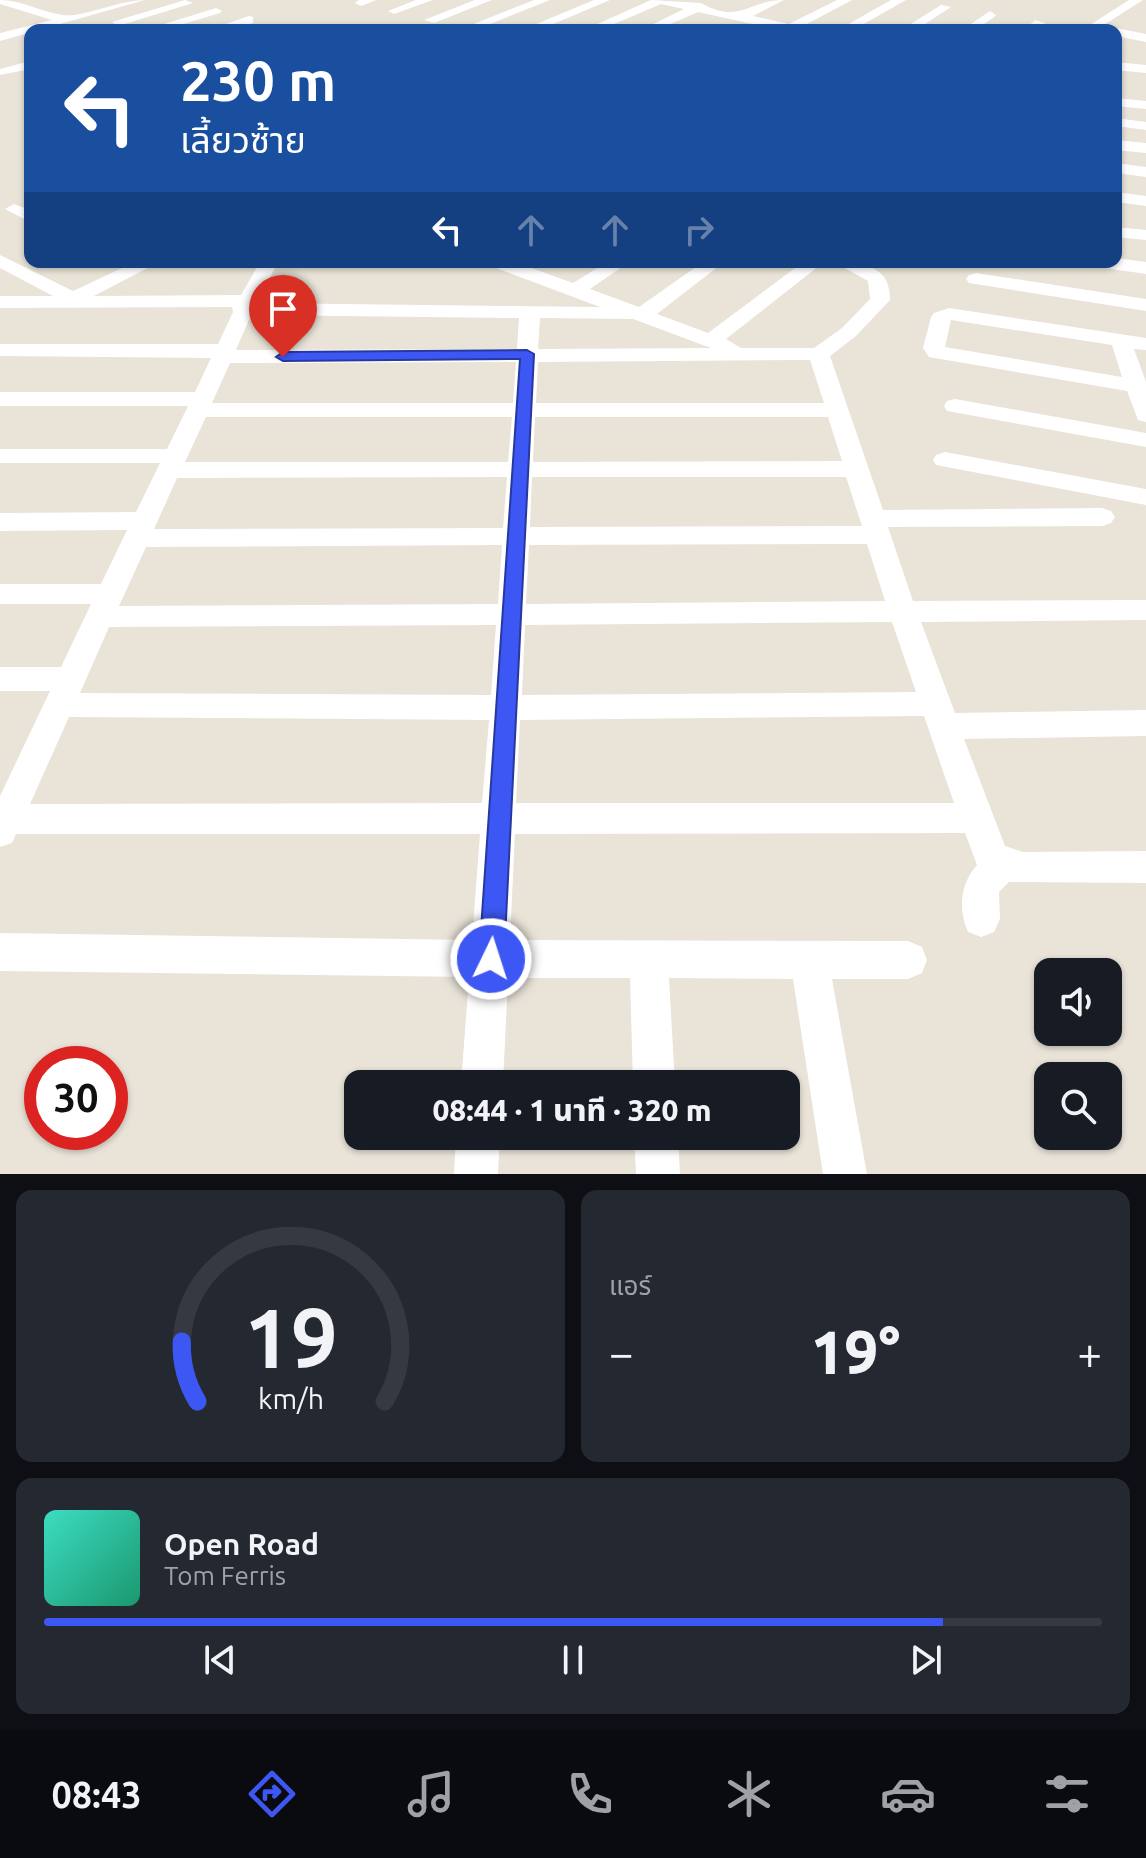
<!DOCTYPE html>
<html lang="th">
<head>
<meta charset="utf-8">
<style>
  :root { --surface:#171b24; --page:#242831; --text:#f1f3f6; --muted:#9ea1a6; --line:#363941; --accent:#3c57f3 }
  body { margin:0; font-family:Ubuntu,"Noto Sans Thai",sans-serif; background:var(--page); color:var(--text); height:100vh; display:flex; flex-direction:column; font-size:30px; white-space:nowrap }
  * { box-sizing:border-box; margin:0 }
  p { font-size:26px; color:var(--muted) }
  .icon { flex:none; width:44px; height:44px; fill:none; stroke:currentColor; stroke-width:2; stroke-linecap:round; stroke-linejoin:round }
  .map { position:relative; height:1174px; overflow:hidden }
  .side { display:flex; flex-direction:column; gap:16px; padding:16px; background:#0d0f14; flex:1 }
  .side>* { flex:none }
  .banner { position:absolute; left:24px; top:24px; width:1098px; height:244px; border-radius:16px; box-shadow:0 2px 6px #0004; background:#1a4fa0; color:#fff; overflow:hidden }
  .fabs { position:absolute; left:1034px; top:958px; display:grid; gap:16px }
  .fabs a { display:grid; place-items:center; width:88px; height:88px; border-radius:16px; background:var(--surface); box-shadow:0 2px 6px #0004; font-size:40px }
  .speed { position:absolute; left:24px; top:1046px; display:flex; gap:16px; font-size:40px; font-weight:700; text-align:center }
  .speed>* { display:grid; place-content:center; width:104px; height:104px; border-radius:50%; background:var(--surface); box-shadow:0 2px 6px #0004; line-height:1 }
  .speed .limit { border:12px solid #d22; background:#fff; color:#111 }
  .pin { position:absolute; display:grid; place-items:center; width:68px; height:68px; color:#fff; margin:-82px -34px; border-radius:50% 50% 50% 0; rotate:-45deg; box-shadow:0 0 8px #0007 }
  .pin .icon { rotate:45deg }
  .me { position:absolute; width:88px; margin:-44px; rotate:4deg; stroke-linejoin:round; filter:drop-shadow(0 0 6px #0008) }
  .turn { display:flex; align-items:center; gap:28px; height:168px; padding:0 24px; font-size:36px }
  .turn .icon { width:104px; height:104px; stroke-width:2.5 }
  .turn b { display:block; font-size:56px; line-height:68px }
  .lanes { display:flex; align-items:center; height:76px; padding:0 24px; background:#0003; justify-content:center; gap:40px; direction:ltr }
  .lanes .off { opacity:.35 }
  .big { font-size:60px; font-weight:800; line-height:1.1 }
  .side .tile { flex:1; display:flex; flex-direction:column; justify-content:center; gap:12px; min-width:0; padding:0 28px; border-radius:16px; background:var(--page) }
  .side .dial { align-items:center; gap:0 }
  .dial svg { height:208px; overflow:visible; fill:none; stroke:var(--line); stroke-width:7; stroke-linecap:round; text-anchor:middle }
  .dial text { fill:var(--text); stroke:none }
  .song { display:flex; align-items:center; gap:24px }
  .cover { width:96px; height:96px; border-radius:12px; background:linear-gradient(135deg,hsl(170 70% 55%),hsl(160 70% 35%)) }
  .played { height:8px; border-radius:4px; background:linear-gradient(90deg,var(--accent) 85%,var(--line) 85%) }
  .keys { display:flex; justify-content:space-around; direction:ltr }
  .heat { display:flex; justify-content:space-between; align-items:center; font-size:44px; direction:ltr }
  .side .tiles { flex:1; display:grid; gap:16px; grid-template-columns:1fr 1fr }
  .tile:last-child { grid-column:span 2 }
  .trip { position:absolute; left:344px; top:1070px; width:456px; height:80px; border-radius:16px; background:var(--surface); box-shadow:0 2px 6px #0004; font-weight:800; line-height:80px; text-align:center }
  .menu { display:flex; height:128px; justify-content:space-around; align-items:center; background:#090b0e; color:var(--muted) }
  .menu .icon { width:56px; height:56px }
  .menu .active { color:var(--accent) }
  .menu b { font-size:36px; color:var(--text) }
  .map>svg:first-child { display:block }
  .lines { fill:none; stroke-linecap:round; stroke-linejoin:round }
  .minor { fill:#fff; fill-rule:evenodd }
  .route { fill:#3c57f3; stroke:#27399e; stroke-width:2 }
</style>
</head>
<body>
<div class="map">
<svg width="1146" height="1174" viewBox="0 0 1146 1174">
  <rect width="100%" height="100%" fill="#e9e3d8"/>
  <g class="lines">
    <path class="minor" d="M0,0C22,0 41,12 63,15C82,18 119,0 145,0L0,41V33L52,20L0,4Z
      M185,0L193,3L118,26L112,22Z
      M359,0H376L361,6L355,3Z
      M416,0H433L394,14L388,11Z
      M475,0H492L434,23L424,20Z
      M534,0H550L475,30L461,29Z
      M594,0H610L539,30H522Z
      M651,0L701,3C740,25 748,0 784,0L753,16L789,24L837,0H852L803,26L809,30H780L698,12L657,30H641L684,9L661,4L600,30H584Z
      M891,0H906L853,30H838Z
      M1129,0H1143L1096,30H1082Z
      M941,5L951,7L916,30H901Z
      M216,8L222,11L220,13L167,29L161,25Z
      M990,11L996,15L994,17L976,30H962Z
      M249,16L253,17V23L228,30H209Z
      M1035,20L1045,23L1038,30H1024Z
      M281,24L285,25L286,30H270Z
      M1116,28L1146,34V42L1116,36V30H1111Z
      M30,61V69L0,75V69Z
      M1116,62L1146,65V73L1116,70Z
      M1116,98L1146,101V109L1116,106Z
      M1116,118L1146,122V130L1116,126Z
      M1116,140L1146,143V153L1116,150Z
      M1116,163L1146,167V177L1116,173Z
      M1116,192L1146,196V206L1116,202Z
      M14,204L30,210V222L5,209Z
      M1116,227L1146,230V240L1116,237Z
      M0,255L73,291L135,262H159L94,296L241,295L260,262H278L257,303L600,307L491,266L489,262H515L573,283L607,262H629L590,289L639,307L703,262H724L657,314L708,333L803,262H824L726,339L741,348H814L842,328L870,299L868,281L834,262C861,262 891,265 890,300L856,336L830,356L883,510L1102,508L1111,511L1115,517L1111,523L1102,526L888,527L913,601L1146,600V620L921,622L955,713L1146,710V736L964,739L1005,846L1023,852L1146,851V883L1009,882L999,892L1000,919L994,932L981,937L968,932C958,909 960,884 977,865L965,833L515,834L510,940L908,941L922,947L927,960L922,973L908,979H832L867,1174H823L793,979L669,978L675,1084H633L630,978H508L503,1084H461L469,977L0,971V933L472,940L480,834H16L12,843L0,847V796L50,691H0V667H61L91,604H0V584H101L127,530L0,531V513L136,512L160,463H0V449H167L188,406H0V392H195L211,358L0,356V344H218L233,312L232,307L0,308V296H53L0,268ZM251,315L519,318L517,349L236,350ZM540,318L633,319L711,348L538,349ZM810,360L824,403H536L538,362ZM516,362L513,403H212L230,363ZM206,417H512L508,462H185ZM535,417H828L842,461L533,462ZM507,477L503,528L154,529L177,478ZM532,477H846L862,526L530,527ZM867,544L885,601L526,604L529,545ZM502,545L498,604L119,606L146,547ZM892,622L916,692L522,695L525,625ZM496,625L491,695L80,693L109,627ZM924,716L954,803H516L520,720ZM69,717L489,720L482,803L30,804Z
      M1116,258L1146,262V274L1105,268L1096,262H1116Z
      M976,273L1146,299V311L969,283L966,279L969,275Z
      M949,308L1146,338V350L1134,349L1146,382V422L1138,420L1127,391L929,357L923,348L931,317L934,313ZM951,320L1112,345L1122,377L945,347Z
      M955,399L1146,433V447L947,411L944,406L947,401Z
      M945,452L1146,489V505L936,465L933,460L936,455Z
      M456,1136H500L498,1174H454Z
      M634,1136H678L680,1174H636Z"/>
  </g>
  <path class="route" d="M527,350L534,354L504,959L500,967L491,971L482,967L479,959L520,359L283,361L276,357L283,352Z"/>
</svg>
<div class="fabs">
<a><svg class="icon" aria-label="sound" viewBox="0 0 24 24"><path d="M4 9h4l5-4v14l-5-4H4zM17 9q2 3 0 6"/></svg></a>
<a><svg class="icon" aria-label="search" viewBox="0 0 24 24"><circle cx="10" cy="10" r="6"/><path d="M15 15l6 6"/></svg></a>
</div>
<div class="speed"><div class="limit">30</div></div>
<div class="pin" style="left:283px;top:357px;background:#d93025"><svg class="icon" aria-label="arrive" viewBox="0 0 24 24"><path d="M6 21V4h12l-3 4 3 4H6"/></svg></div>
<svg class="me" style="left:491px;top:959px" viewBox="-20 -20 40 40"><circle r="17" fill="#3c57f3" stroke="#fff" stroke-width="3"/><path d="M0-11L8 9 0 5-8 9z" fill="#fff"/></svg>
<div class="trip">08:44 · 1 นาที · 320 m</div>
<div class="banner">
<div class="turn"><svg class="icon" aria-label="left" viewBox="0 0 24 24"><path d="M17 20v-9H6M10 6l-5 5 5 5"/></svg><div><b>230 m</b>เลี้ยวซ้าย</div></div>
<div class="lanes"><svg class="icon" aria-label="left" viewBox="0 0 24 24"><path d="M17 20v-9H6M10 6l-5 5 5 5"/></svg><svg class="icon off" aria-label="ahead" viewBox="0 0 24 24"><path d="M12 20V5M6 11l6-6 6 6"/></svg><svg class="icon off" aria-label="ahead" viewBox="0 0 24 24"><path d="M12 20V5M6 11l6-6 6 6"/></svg><svg class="icon off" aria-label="right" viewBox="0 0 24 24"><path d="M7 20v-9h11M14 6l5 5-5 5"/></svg></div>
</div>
</div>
<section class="side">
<div class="tiles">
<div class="tile dial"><svg viewBox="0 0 100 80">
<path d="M14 69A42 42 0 1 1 86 69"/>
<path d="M14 69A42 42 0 0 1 8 46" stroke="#3c57f3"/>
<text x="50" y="56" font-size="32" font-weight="700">19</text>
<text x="50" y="72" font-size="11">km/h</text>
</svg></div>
<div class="tile"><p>แอร์</p>
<div class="heat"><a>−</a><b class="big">19°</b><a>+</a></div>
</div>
<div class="tile">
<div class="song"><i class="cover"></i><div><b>Open Road</b><p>Tom Ferris</p></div></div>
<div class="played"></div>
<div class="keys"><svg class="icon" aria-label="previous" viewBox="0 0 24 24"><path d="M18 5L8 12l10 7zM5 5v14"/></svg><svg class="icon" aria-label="pause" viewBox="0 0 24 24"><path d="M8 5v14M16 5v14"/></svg><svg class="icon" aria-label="next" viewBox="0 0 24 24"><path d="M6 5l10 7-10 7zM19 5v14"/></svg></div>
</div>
</div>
</section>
<nav class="menu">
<b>08:43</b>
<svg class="icon active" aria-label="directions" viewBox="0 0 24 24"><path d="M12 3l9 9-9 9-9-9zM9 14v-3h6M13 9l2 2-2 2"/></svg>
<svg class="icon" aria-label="music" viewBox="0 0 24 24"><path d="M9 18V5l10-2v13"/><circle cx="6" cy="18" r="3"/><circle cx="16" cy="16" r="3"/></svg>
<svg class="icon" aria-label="phone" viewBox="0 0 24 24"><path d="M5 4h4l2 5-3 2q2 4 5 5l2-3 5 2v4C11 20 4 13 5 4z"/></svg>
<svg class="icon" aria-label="climate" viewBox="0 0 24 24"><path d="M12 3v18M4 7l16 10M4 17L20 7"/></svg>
<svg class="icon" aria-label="car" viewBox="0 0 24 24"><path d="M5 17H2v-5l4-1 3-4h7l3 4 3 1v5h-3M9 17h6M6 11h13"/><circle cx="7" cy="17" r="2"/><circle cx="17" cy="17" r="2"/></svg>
<svg class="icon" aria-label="filters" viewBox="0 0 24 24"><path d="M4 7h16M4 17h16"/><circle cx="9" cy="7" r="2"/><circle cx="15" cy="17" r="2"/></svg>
</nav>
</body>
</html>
